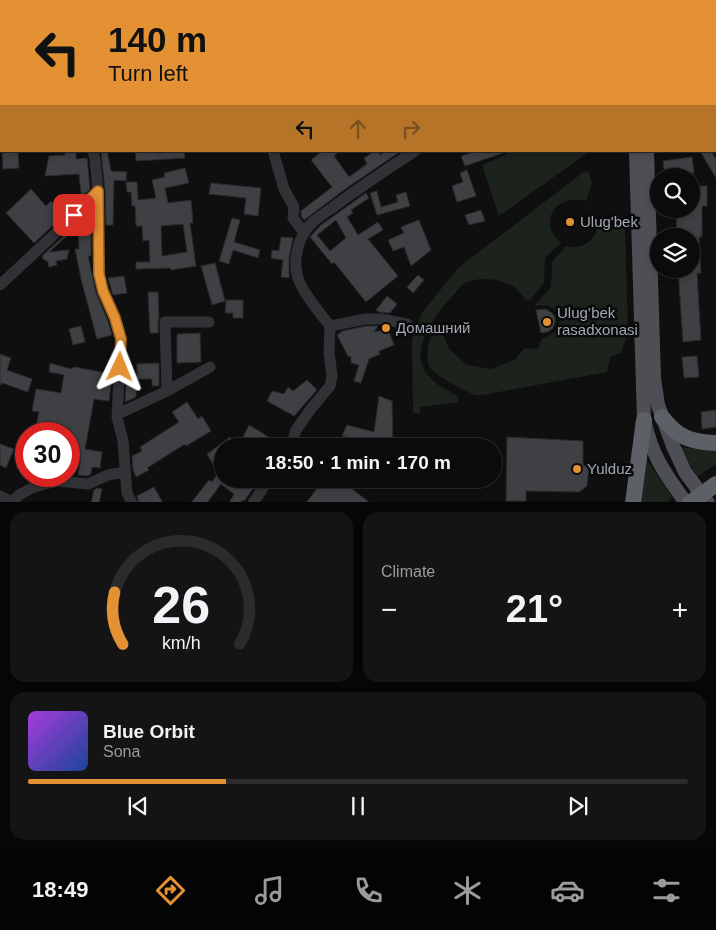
<!DOCTYPE html>
<html lang="en">
<head>
<meta charset="utf-8">
<style>
  :root { --surface:#0b0b0c; --page:#141415; --text:#f1f3f6; --muted:#9a9b9d; --line:#2b2b2d; --accent:#e49134 }
  body { margin:0; font-family:Helvetica,sans-serif; background:var(--page); color:var(--text); height:100vh; display:flex; flex-direction:column; font-size:19px; white-space:nowrap }
  * { box-sizing:border-box; margin:0 }
  p { font-size:16px; color:var(--muted) }
  .icon { flex:none; width:28px; height:28px; fill:none; stroke:currentColor; stroke-width:2; stroke-linecap:round; stroke-linejoin:round }
  .map { position:relative; height:502px; overflow:hidden }
  .panel { display:flex; flex-direction:column; gap:10px; padding:10px; background:#060607; flex:1 }
  .panel>* { flex:none }
  .guide { position:absolute; left:0px; top:0px; width:716px; height:152px; box-shadow:0 2px 8px #0003,0 0 0 1px var(--line); background:#e49134; color:#111; overflow:hidden }
  .buttons { position:absolute; left:650px; top:168px; display:grid; gap:10px }
  .buttons a { display:grid; place-items:center; width:50px; height:50px; border-radius:50%; background:var(--surface); box-shadow:0 2px 8px #0003,0 0 0 1px var(--line); font-size:25px }
  .speed { position:absolute; left:15px; top:422px; display:flex; gap:10px; font-size:25px; font-weight:700; text-align:center }
  .speed>* { display:grid; place-content:center; width:65px; height:65px; border-radius:50%; background:var(--surface); box-shadow:0 2px 8px #0003,0 0 0 1px var(--line); line-height:1 }
  .speed .limit { border:8px solid #d22; background:#fff; color:#111 }
  .pin { position:absolute; display:grid; place-items:center; width:42px; height:42px; color:#fff; margin:-21px; border-radius:10px; box-shadow:0 2px 8px #0006 }
  .me { position:absolute; width:55px; margin:-28px; rotate:2deg; stroke-linejoin:round; filter:drop-shadow(0 0 4px #0008) }
  .turn { display:flex; align-items:center; gap:18px; height:105px; padding:0 25px; font-size:22px }
  .turn .icon { width:65px; height:65px; stroke-width:2.5 }
  .turn b { display:block; font-size:35px; line-height:42px }
  .lanes { display:flex; align-items:center; height:48px; padding:0 25px; background:#0003; justify-content:center; gap:25px; direction:ltr }
  .lanes .off { opacity:.35 }
  .big { font-size:38px; font-weight:700; line-height:1.1 }
  .panel .tile { flex:1; display:flex; flex-direction:column; justify-content:center; gap:8px; min-width:0; padding:0 18px; border-radius:15px; background:var(--page) }
  .panel .dial { align-items:center; gap:0 }
  .dial svg { height:130px; overflow:visible; fill:none; stroke:var(--line); stroke-width:7; stroke-linecap:round; text-anchor:middle }
  .dial text { fill:var(--text); stroke:none }
  .song { display:flex; align-items:center; gap:15px }
  .cover { width:60px; height:60px; border-radius:8px; background:linear-gradient(135deg,hsl(280 70% 55%),hsl(220 70% 35%)) }
  .played { height:5px; border-radius:2px; background:linear-gradient(90deg,var(--accent) 30%,var(--line) 30%) }
  .keys { display:flex; justify-content:space-around; direction:ltr }
  .heat { display:flex; justify-content:space-between; align-items:center; font-size:28px; direction:ltr }
  .panel .tiles { flex:1; display:grid; gap:10px; grid-template-columns:1fr 1fr }
  .tile:last-child { grid-column:span 2 }
  .trip { position:absolute; left:214px; top:438px; width:288px; height:50px; border-radius:25px; background:var(--surface); box-shadow:0 2px 8px #0003,0 0 0 1px var(--line); font-weight:700; line-height:50px; text-align:center }
  .dock { display:flex; height:80px; justify-content:space-around; align-items:center; background:#040405; color:var(--muted) }
  .dock .icon { width:35px; height:35px }
  .dock .selected { color:var(--accent) }
  .dock b { font-size:22px; color:var(--text) }
  .map>svg:first-child { display:block }
  .green { fill:#1c231c }
  .building { fill:#3e4043; stroke:#292a2c; fill-rule:evenodd }
  .lines { fill:none; stroke-linecap:round; stroke-linejoin:round }
  .minor { stroke:#313235; stroke-width:11 }
  .major { stroke:#4d4f54; stroke-width:14 }
  .highway { stroke:#5d6066; stroke-width:16 }
  .route-casing { stroke:#945e22; stroke-width:12 }
  .route { stroke:#e49134; stroke-width:9 }
  .poi-dot { fill:#e49134; stroke:#0a0a0b; stroke-width:2 }
  .labels { text-anchor:middle; stroke-width:5; stroke-linejoin:round; paint-order:stroke }
  .poi-label { font-size:15px; fill:#a1a8b0; stroke:#0a0a0b; text-anchor:start }
</style>
</head>
<body>
<div class="map">
<svg width="716" height="503" viewBox="0 0 716 503">
  <rect width="100%" height="100%" fill="#0f0f10"/>
  <path class="green" d="M506,151H585L586,154L499,216L482,165L507,154Z
    M585,171L589,173L592,183L586,201C555,193 537,223 561,243L545,258L544,283L530,300H526C522,296 518,289 513,286C500,279 479,276 465,283C462,285 459,289 457,291C440,308 409,346 425,371C432,383 446,390 458,396V402L420,407V413H413L412,340L421,314L458,268Z
    M615,220L619,222L625,231L628,332L621,353L610,357L607,372L488,394C485,394 480,396 476,395C467,393 434,375 429,366C427,361 427,355 428,350C428,340 432,334 440,327L449,349L467,365L491,369L514,360L525,348L538,349L542,338C570,332 563,300 535,306V305L551,287L552,262L566,246C583,250 597,240 598,223Z
    M680,447L716,451V464L697,477Z
    M645,457L672,497L667,502L638,503Z"/>
  <path class="building" d="M2,151H18L19,168L3,169Z
    M65,151H76V159L87,158L90,189L86,193L81,194L79,174L45,176L49,156L65,155Z
    M101,151H107L111,171L127,172L126,181L114,180L113,225H106L105,190Z
    M135,151H156L157,153L184,151L185,158L136,161Z
    M322,151H340L334,156L349,177L367,164L364,158L375,151H378L380,155L386,151H401L348,187L304,220L301,216V211L332,187L311,160Z
    M476,151H506V152L465,166L461,156Z
    M700,151H711L716,159V178Z
    M692,157L694,173L665,176L663,161Z
    M185,168L189,183L165,188L168,203L191,200L193,223H190L196,266L171,270L170,268L136,269V262H150L149,240L143,241L142,226H136L135,206H132L131,192H127L126,182H137L138,200L156,198L152,180L165,177L164,173ZM183,224L187,252L162,256L161,226Z
    M467,170L476,196L457,202L452,186L463,182L460,173Z
    M211,183L261,188L258,216L244,214L246,198L209,194Z
    M691,186H707V206H702V237H699L701,273H697L701,340L683,342L678,269H691V236H677L676,211H691Z
    M31,189L46,206L51,201L64,215L34,243L6,213Z
    M377,191L381,207L398,202L396,195L406,192L410,206L377,215L370,193Z
    M366,193L369,198L351,210L353,213L347,217L358,235L378,222L383,230L368,239L398,276L366,302L334,262L332,264L310,237L321,225ZM336,220L346,238L330,251L317,235Z
    M481,210L485,221L469,225L465,215Z
    M91,211V256H88L96,293L108,321L112,335L97,339L81,279L75,249H79L78,226L49,252L69,250L67,259L56,261L57,265L49,267L48,262L42,258L43,255Z
    M232,218L240,220L234,242L260,250L258,258L233,250L229,264L219,261Z
    M419,220L431,250L411,266L404,247L393,251L388,240L404,233L401,227Z
    M281,237L293,238L289,258V278L281,277L283,260L271,258L272,250L279,251Z
    M215,263L225,301L212,305L201,266Z
    M418,275L424,280L413,293L407,287Z
    M124,276L127,293L113,295L108,278Z
    M148,292H158L159,317L158,322V333H150Z
    M387,296L397,304L390,313L379,312L376,310Z
    M226,300H243V318H233V313H225Z
    M546,309L552,313L555,317V323L553,328L548,332L541,333L536,310Z
    M81,326L85,342L73,345L69,329Z
    M366,326H378L374,332L388,329L394,345L379,351L380,354L369,359L361,383L354,381L359,365L351,363V357L348,356L337,335L343,331Z
    M200,333L201,362L177,363V334Z
    M0,354L11,358L7,370L32,379L28,392L2,383L0,386Z
    M697,356L699,377L684,378L682,357Z
    M50,363L71,369L74,367L112,374L109,401L94,399L85,449L102,452L100,468L92,467L91,474L87,476L78,475L81,459L69,456V434H34L39,412L32,411L36,389L61,393L64,375L49,372Z
    M159,363V386H152V379H137V364Z
    M307,380L317,390L294,416L267,401L272,391L284,394L288,387L293,391Z
    M126,384H136V397L125,402Z
    M379,396L392,401L393,442L374,444L342,436L347,425L374,432Z
    M187,402L198,419L202,416L211,431L186,446L185,444L147,468L149,470L136,477L133,470L132,456L142,451L140,447L179,422L172,412Z
    M716,410V427L702,429L701,412Z
    M249,425L269,437L264,446H247L240,443Z
    M230,437L235,446H222V458L213,464L207,454Z
    M507,437L583,441V466H589L587,486L579,492L526,491V501H506Z
    M0,444L14,449L6,468L0,465Z
    M222,467V479H231L238,484L242,479H260L244,501L242,500L241,503H229L234,494L221,484L207,503H191L209,480L212,482Z
    M324,479H340L370,503H306Z
    M154,487L163,503H139L137,496Z
    M97,488L102,489L99,503H91L94,490Z"/>
  <g class="lines">
    <path class="minor" d="M238,0V1
      M38,1V0
      M469,1L470,0
      M0,78H1
      M93,151L95,159L98,191L99,274L103,291L115,318L121,339L117,417L123,441L127,493L132,503
      M273,151L284,189L294,207L293,218L304,233
      M0,285L88,203L98,191
      M330,326L365,319H381L407,324
      M167,391L165,322H209
      M118,414L167,391L210,367
      M291,446L296,430L310,410L330,386L332,376L329,352L330,326C320,313 300,290 297,274C294,262 297,244 304,233C310,222 322,215 332,208C359,188 387,169 415,151
      M0,496L12,502
      M11,503L19,495L32,488L43,484L59,481L88,484L108,475L125,472
      M253,503L269,479"/>
    <path class="major" d="M622,0V1
      M638,0V1
      M636,151L644,420C653,458 664,472 686,503
      M647,151L654,378L658,405L673,446L685,472L708,503"/>
    <path class="highway" d="M662,417C678,438 691,442 716,443
      M633,503L644,420
      M690,503L716,484"/>
  </g>
  <g class="lines">
    <g class="route-casing">
      <path id="route" d="M74,215L98,191L99,274L103,291L115,318L121,339L120,367"/>
    </g>
    <use href="#route" class="route"/>
  </g>
  <g class="poi-dot">
    <circle cx="570" cy="222" r="5"/>
    <circle cx="547" cy="322" r="5"/>
    <circle cx="386" cy="328" r="5"/>
    <circle cx="577" cy="469" r="5"/>
  </g>
  <g class="labels">
    <g class="poi-label">
      <text x="580" y="227">Ulug'bek</text>
      <text x="557" y="318">Ulug’bek<tspan x="557" dy="17">rasadxonasi</tspan></text>
      <text x="396" y="333">Домашний</text>
      <text x="587" y="474">Yulduz</text>
    </g>
  </g>
</svg>
<div class="buttons">
<a><svg class="icon" aria-label="search" viewBox="0 0 24 24"><circle cx="10" cy="10" r="6"/><path d="M15 15l6 6"/></svg></a>
<a><svg class="icon" aria-label="layers" viewBox="0 0 24 24"><path d="M12 4l9 5-9 5-9-5zM3 14l9 5 9-5"/></svg></a>
</div>
<div class="speed"><div class="limit">30</div></div>
<div class="pin" style="left:74px;top:215px;background:#d93025"><svg class="icon" aria-label="arrive" viewBox="0 0 24 24"><path d="M6 21V4h12l-3 4 3 4H6"/></svg></div>
<svg class="me" style="left:120px;top:367px" viewBox="-20 -20 40 40"><path d="M0-17L14 15 0 8-14 15z" fill="#e49134" stroke="#fff" stroke-width="4"/></svg>
<div class="trip">18:50 · 1 min · 170 m</div>
<div class="guide">
<div class="turn"><svg class="icon" aria-label="left" viewBox="0 0 24 24"><path d="M17 20v-9H6M10 6l-5 5 5 5"/></svg><div><b>140 m</b>Turn left</div></div>
<div class="lanes"><svg class="icon" aria-label="left" viewBox="0 0 24 24"><path d="M17 20v-9H6M10 6l-5 5 5 5"/></svg><svg class="icon off" aria-label="ahead" viewBox="0 0 24 24"><path d="M12 20V5M6 11l6-6 6 6"/></svg><svg class="icon off" aria-label="right" viewBox="0 0 24 24"><path d="M7 20v-9h11M14 6l5 5-5 5"/></svg></div>
</div>
</div>
<section class="panel">
<div class="tiles">
<div class="tile dial"><svg viewBox="0 0 100 80">
<path d="M14 69A42 42 0 1 1 86 69"/>
<path d="M14 69A42 42 0 0 1 9 37" stroke="#e49134"/>
<text x="50" y="56" font-size="32" font-weight="700">26</text>
<text x="50" y="72" font-size="11">km/h</text>
</svg></div>
<div class="tile"><p>Climate</p>
<div class="heat"><a>−</a><b class="big">21°</b><a>+</a></div>
</div>
<div class="tile">
<div class="song"><i class="cover"></i><div><b>Blue Orbit</b><p>Sona</p></div></div>
<div class="played"></div>
<div class="keys"><svg class="icon" aria-label="previous" viewBox="0 0 24 24"><path d="M18 5L8 12l10 7zM5 5v14"/></svg><svg class="icon" aria-label="pause" viewBox="0 0 24 24"><path d="M8 5v14M16 5v14"/></svg><svg class="icon" aria-label="next" viewBox="0 0 24 24"><path d="M6 5l10 7-10 7zM19 5v14"/></svg></div>
</div>
</div>
</section>
<nav class="dock">
<b>18:49</b>
<svg class="icon selected" aria-label="directions" viewBox="0 0 24 24"><path d="M12 3l9 9-9 9-9-9zM9 14v-3h6M13 9l2 2-2 2"/></svg>
<svg class="icon" aria-label="music" viewBox="0 0 24 24"><path d="M9 18V5l10-2v13"/><circle cx="6" cy="18" r="3"/><circle cx="16" cy="16" r="3"/></svg>
<svg class="icon" aria-label="phone" viewBox="0 0 24 24"><path d="M5 4h4l2 5-3 2q2 4 5 5l2-3 5 2v4C11 20 4 13 5 4z"/></svg>
<svg class="icon" aria-label="climate" viewBox="0 0 24 24"><path d="M12 3v18M4 7l16 10M4 17L20 7"/></svg>
<svg class="icon" aria-label="car" viewBox="0 0 24 24"><path d="M5 17H2v-5l4-1 3-4h7l3 4 3 1v5h-3M9 17h6M6 11h13"/><circle cx="7" cy="17" r="2"/><circle cx="17" cy="17" r="2"/></svg>
<svg class="icon" aria-label="filters" viewBox="0 0 24 24"><path d="M4 7h16M4 17h16"/><circle cx="9" cy="7" r="2"/><circle cx="15" cy="17" r="2"/></svg>
</nav>
</body>
</html>
